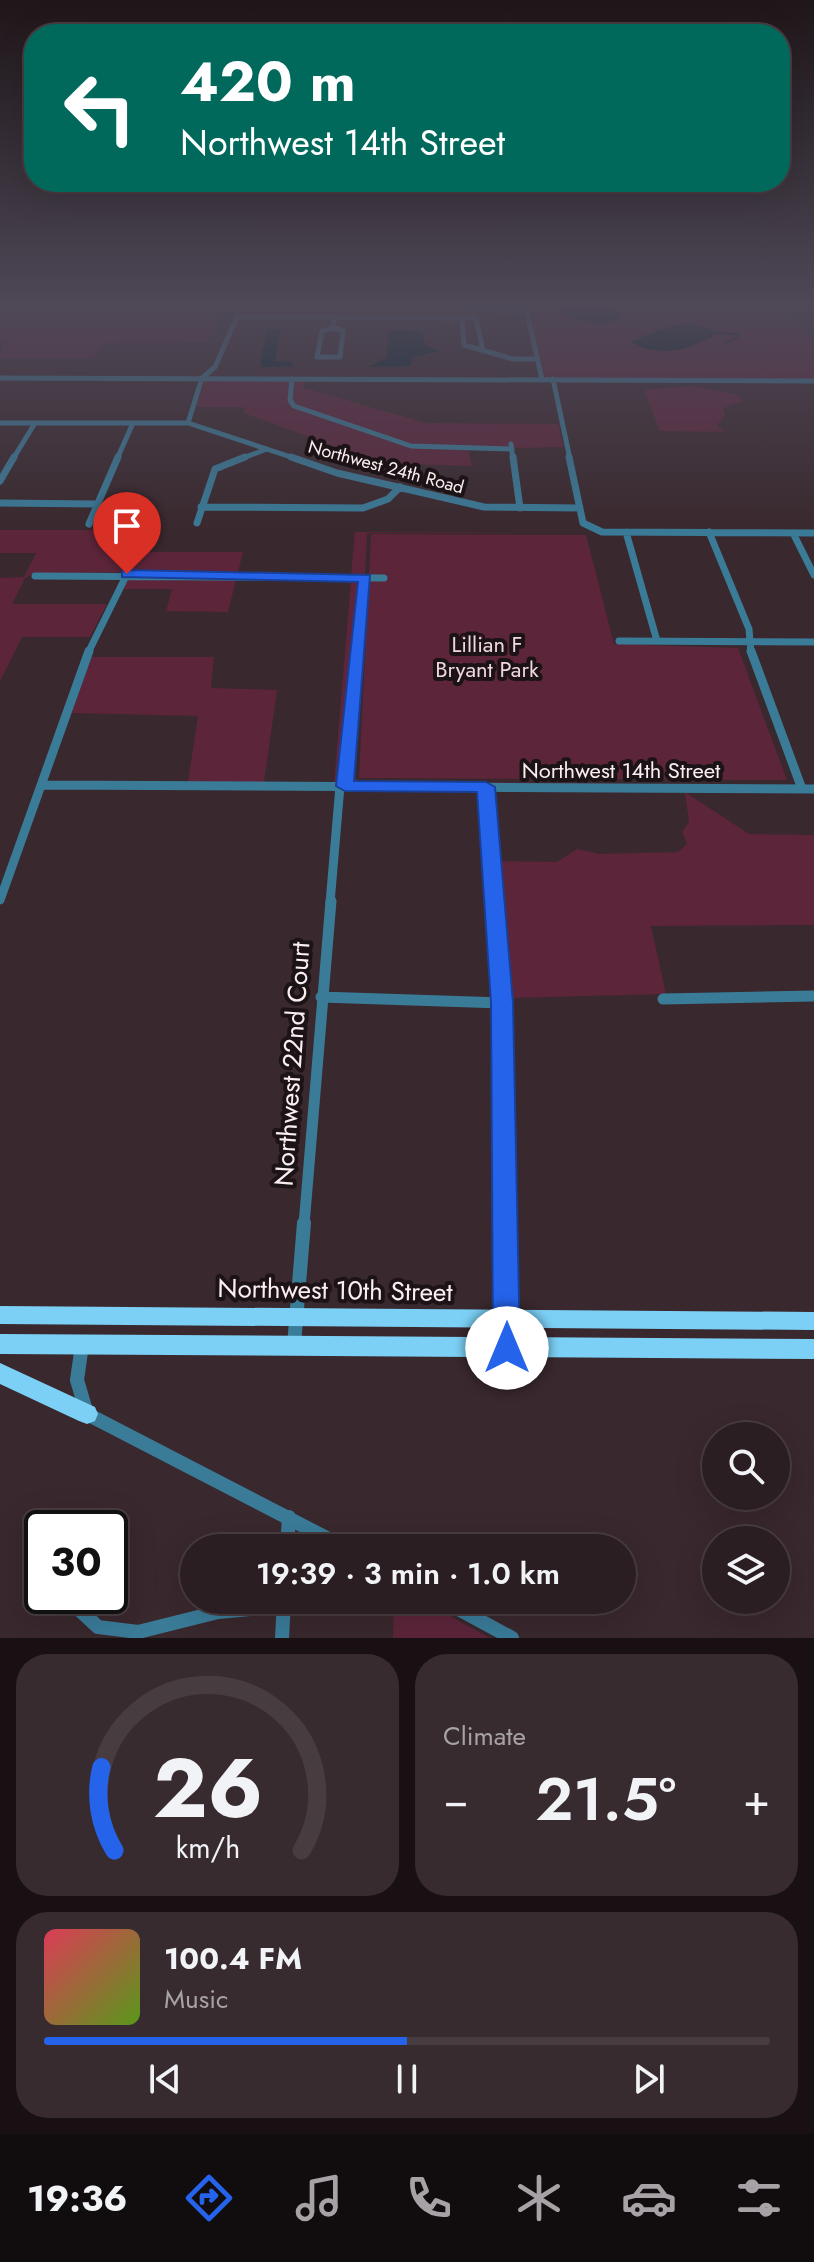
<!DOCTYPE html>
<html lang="en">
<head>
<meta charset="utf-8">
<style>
  :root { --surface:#2b1e22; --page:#372b2f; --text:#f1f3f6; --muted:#a6a2a5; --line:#473c40; --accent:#2563eb }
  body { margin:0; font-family:Jost,sans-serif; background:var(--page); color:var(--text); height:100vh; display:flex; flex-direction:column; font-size:30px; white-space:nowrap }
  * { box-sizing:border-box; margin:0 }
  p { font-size:26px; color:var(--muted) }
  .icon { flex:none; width:44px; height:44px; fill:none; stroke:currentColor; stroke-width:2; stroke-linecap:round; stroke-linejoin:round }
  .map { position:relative; height:1638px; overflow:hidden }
  .details { display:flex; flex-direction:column; gap:16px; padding:16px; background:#181013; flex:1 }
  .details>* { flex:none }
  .guide { position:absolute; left:24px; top:24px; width:766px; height:168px; border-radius:32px; box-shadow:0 8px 32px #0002,0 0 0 2px var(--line); background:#00695c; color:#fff; overflow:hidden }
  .buttons { position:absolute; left:702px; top:1422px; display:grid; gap:16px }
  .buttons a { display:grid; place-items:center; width:88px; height:88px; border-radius:50%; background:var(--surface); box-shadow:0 8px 32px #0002,0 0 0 2px var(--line); font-size:40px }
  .speed { position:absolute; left:24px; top:1510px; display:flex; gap:16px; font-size:40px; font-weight:700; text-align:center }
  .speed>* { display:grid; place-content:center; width:104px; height:104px; border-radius:50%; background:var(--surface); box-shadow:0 8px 32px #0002,0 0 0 2px var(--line); line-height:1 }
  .speed .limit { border:4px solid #111; border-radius:12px; background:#fff; color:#111 }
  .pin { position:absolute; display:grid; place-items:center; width:68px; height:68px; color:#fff; margin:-82px -34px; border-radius:50% 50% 50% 0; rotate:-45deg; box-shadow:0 0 8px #0007 }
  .pin .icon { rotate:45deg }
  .me { position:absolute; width:88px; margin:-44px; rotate:0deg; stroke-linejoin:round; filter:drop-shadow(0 0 6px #0008) }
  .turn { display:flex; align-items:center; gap:28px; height:168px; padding:0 24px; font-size:36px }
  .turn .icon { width:104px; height:104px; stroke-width:2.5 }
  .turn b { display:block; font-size:56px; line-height:68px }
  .big { font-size:60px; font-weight:600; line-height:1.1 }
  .details .widget { flex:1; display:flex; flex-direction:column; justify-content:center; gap:12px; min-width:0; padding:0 28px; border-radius:32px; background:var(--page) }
  .details .dial { align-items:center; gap:0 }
  .dial svg { height:208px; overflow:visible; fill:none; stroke:var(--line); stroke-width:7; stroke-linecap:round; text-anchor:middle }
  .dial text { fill:var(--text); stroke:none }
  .song { display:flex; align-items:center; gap:24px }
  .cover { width:96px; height:96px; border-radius:12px; background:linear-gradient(135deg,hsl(350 70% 55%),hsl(90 70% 35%)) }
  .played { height:8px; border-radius:4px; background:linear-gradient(90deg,var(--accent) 50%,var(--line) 50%) }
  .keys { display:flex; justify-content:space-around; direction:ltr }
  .heat { display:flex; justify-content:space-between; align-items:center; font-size:44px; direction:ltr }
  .details .tiles { flex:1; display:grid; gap:16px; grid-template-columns:1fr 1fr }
  .widget:last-child { grid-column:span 2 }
  .trip { position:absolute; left:180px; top:1534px; width:456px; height:80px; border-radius:40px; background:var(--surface); box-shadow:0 8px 32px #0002,0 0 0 2px var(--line); font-weight:600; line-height:80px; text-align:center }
  .tab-bar { display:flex; height:128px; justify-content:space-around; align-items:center; background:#110c0e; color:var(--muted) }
  .tab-bar .icon { width:56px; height:56px }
  .tab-bar .selected { color:var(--accent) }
  .tab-bar b { font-size:36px; color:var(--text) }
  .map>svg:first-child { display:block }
  .green { fill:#5c253a }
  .water { fill:#00212e }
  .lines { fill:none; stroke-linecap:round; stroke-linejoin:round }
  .stream { stroke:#00212e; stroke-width:2 }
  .minor-far4 { stroke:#3a7b98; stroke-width:5 }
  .minor-far3 { stroke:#3a7b98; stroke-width:7 }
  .minor-far2 { stroke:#3a7b98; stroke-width:9 }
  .minor-far1 { stroke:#3a7b98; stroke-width:11 }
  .minor { stroke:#3a7b98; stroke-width:14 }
  .trunk { fill:#7cd0f6; fill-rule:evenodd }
  .route { fill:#2563eb; stroke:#184099; stroke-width:2 }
  .labels { text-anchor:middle; stroke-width:8; stroke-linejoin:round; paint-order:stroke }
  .far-street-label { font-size:18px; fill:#faeef1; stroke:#1b1316 }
  .park-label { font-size:22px; fill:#f1d7df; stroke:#1b1316 }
  .street-label { font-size:22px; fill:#faeef1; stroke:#1b1316 }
  .near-street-label { font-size:26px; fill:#faeef1; stroke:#1b1316 }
</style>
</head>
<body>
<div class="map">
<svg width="814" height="1638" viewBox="0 0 814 1638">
  <rect width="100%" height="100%" fill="#39282d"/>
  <path class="green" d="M0,308H221L208,342L102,343L93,358H0L4,340H0Z
    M529,308H789L814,345V379L545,378Z
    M205,380H305L304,388L426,423L558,424L564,447L468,449L472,466L401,464L393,468L244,413V407H196Z
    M692,386L739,395L742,401L723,408L725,415L717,425L724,432L660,431L644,390Z
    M0,530H111L105,552H243L237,576L125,572L33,574L25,578L12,604H107L90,637H22L0,681V578L24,577L36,553H0Z
    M355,532L573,533H582H371L367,534L365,576H351Z
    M371,534L586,535L614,644L738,648L787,780L359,778Z
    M130,576L236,580L228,612L166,611L172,589H123Z
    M351,580H361L340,783H334Z
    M91,657H214L211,688L277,690L264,782H188L198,716L72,713Z
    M357,725L355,778L359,781L746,785L350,783Z
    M685,792L749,834L814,835V925L651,926L666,994L509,998L497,861L557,862L577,849L600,854L678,852L687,844L682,832L689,822Z
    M394,1600H420L490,1638H393Z"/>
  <path class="water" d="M557,308H610L621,314L616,321C596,326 571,322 557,308Z
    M694,324L712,330V337C683,352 661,357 630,342C654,334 667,323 694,324Z
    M274,329L281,330L275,361L292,362L293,366L262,367L260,363L267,330Z
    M393,330L422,331L425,345L439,351L413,357L410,366L368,367L387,358L388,331Z"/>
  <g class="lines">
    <path class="stream" d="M712,332L740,335L726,343"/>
    <path class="minor-far4" d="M469,308L527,311
      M526,308L542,379
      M462,318L464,345L513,359H537
      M333,328L343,331L340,357H317L322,331Z
      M333,328L334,317
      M0,378L814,381
      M292,379L290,400L294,406L411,446L512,449
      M553,379L570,459
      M0,423H188
      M511,444L513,459
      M13,459L35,423
      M117,459L133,423
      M240,459L267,449
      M297,459L188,423L202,378L215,367L237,317L476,318L483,351"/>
    <path class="minor-far3" d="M291,457L337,473L484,507L580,508
      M513,457L520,508
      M569,457L583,523L602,532L814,533
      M0,481L14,457
      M0,503L97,504
      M201,507L363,508L388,499L400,487
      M197,523L215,469L245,457
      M89,524L118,457
      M626,532L657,641
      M709,532L749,629L751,653
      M793,533L814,575
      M35,576L384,578
      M619,641L814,642
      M88,653L127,574
      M358,653L365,578"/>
    <path class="minor-far2" d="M751,651L802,789
      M44,785L814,789
      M345,786L358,651
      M486,787L495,903
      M0,900L89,651
      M330,903L340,786"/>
    <path class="minor-far1" d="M494,901L502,1003L505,1225
      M321,997L502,1003
      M663,999L814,996
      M304,1225L331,901"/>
    <path class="minor" d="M505,1223L507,1347
      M82,1345L77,1380L87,1414L346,1548
      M294,1345L304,1223
      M287,1548L289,1517
      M71,1596L72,1603L98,1627L138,1632L218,1612L284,1606
      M442,1600L512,1638
      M282,1638L284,1600"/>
    <path class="trunk" d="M0,1306L814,1312V1330L0,1324Z
      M0,1334L814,1339V1359L0,1354Z
      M0,1363L95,1407L98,1414L95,1421L87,1424L79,1421L0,1384Z"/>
  </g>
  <linearGradient id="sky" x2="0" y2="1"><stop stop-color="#1f1619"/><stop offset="0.57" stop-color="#4e4857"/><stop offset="1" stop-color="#4e4857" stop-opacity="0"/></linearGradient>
  <rect width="814" height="537" fill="url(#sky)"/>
  <path class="route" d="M127,570L370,575L354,781L486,782L495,787L513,1003L520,1348L516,1357L507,1361L497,1357L493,1348L491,1003L477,792L345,791L336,786L358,582L122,577V571Z"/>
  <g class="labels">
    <g class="far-street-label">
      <text transform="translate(386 467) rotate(15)" y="6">Northwest 24th Road</text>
    </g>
    <g class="park-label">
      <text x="487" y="652">Lillian F<tspan x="487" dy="25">Bryant Park</tspan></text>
    </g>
    <g class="street-label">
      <text x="621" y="778">Northwest 14th Street</text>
    </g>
    <g class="near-street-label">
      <text transform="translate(292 1064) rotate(-86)" y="9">Northwest 22nd Court</text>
      <text transform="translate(335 1290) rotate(1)" y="9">Northwest 10th Street</text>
    </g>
  </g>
</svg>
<div class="buttons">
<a><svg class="icon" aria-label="search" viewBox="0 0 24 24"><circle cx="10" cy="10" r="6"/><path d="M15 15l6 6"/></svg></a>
<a><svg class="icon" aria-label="layers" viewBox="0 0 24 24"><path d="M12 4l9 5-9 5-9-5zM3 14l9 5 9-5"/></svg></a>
</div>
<div class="speed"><div class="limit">30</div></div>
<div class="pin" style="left:127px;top:574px;background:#d93025"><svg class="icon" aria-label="arrive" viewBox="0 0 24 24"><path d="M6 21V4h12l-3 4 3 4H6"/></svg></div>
<svg class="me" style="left:507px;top:1348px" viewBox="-20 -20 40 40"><circle r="19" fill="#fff"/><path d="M0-13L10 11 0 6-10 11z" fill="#2563eb"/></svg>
<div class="trip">19:39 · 3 min · 1.0 km</div>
<div class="guide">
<div class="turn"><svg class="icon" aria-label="left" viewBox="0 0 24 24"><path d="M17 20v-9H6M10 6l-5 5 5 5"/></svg><div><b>420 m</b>Northwest 14th Street</div></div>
</div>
</div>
<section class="details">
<div class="tiles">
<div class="widget dial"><svg viewBox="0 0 100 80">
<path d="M14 69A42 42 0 1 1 86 69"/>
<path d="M14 69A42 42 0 0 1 9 37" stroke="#2563eb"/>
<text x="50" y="56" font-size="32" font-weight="700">26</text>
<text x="50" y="72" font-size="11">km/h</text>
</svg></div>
<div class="widget"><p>Climate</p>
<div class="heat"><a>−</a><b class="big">21.5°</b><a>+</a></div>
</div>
<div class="widget">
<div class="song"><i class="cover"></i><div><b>100.4 FM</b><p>Music</p></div></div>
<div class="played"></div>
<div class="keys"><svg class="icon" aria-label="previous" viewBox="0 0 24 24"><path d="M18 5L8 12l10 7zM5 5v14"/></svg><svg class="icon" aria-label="pause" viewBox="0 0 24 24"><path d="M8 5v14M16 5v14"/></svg><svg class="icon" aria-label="next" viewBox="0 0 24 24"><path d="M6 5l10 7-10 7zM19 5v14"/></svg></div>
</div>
</div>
</section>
<nav class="tab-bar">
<b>19:36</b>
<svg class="icon selected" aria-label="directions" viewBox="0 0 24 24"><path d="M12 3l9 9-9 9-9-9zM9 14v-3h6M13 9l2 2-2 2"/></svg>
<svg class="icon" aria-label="music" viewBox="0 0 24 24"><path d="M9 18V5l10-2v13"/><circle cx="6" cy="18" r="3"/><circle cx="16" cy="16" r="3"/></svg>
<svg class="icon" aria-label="phone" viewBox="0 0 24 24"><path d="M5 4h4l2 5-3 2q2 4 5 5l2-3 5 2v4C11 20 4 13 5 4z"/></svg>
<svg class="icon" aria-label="climate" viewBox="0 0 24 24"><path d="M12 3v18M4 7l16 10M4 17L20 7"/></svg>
<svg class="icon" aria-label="car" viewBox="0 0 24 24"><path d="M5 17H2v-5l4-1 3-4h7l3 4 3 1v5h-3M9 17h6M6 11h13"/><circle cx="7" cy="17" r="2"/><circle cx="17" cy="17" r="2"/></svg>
<svg class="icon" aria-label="filters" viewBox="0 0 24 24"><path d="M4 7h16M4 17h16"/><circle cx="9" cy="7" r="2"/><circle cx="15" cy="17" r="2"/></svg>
</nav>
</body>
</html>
